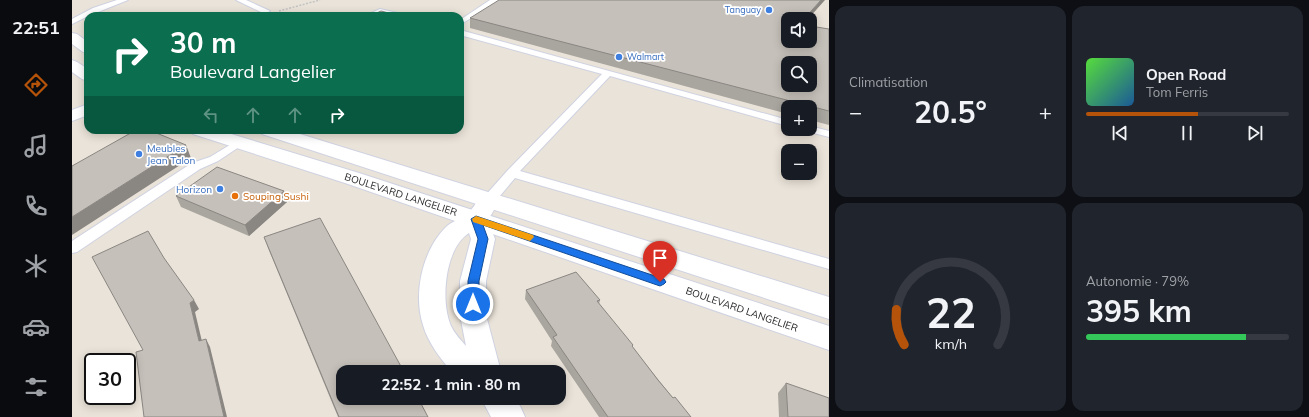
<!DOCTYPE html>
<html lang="fr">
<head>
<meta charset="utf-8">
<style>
  :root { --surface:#171b24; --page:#20242c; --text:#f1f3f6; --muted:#9ea1a6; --line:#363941; --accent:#b45309 }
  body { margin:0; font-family:Mulish,sans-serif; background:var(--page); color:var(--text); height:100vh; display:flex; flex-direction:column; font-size:15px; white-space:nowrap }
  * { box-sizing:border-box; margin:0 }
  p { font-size:13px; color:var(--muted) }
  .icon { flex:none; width:22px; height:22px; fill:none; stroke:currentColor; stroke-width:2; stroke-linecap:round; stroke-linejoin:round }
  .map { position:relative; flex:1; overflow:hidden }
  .panel { display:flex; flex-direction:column; gap:6px; padding:6px; background:#0d0f14; width:480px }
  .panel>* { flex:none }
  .banner { position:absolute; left:12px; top:12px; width:380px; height:122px; border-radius:12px; box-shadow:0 2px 10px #0003; background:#0b6e4f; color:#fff; overflow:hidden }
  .buttons { position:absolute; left:709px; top:12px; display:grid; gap:8px }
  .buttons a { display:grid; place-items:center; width:36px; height:36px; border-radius:8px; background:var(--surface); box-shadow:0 2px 10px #0003; font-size:20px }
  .speed { position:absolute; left:12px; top:353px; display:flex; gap:8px; font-size:20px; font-weight:700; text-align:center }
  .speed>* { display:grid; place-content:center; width:52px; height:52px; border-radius:50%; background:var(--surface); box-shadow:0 2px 10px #0003; line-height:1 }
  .speed .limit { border:2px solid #111; border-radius:6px; background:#fff; color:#111 }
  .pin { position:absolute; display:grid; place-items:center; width:34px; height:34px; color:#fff; margin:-41px -17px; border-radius:50% 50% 50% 0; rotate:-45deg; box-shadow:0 0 4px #0007 }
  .pin .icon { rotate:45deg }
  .me { position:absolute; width:44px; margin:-22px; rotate:0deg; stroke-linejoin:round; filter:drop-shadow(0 0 3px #0008) }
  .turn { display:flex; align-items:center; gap:14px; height:84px; padding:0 20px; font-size:18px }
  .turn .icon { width:52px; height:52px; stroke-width:2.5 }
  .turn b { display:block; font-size:28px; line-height:34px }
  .lanes { display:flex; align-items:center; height:38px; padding:0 20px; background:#0003; justify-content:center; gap:20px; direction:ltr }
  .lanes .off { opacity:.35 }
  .big { font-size:30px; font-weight:700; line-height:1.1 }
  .panel .tile { flex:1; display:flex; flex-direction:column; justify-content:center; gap:6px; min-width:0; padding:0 14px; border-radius:12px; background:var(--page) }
  .panel .dial { align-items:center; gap:0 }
  .dial svg { height:104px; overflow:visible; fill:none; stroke:var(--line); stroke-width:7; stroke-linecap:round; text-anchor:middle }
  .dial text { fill:var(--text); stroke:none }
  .song { display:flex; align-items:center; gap:12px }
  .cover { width:48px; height:48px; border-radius:6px; background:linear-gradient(135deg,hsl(110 70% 55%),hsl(210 70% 35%)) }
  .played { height:4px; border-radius:2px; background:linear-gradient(90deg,var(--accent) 55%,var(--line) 55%) }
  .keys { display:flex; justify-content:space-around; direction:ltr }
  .heat { display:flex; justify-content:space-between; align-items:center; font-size:22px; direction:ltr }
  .charge { height:6px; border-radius:3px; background:linear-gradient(90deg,#34c759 79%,var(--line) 0) }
  .panel .tiles { flex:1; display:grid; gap:6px; grid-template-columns:repeat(2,1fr) }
  .trip { position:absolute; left:264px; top:365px; width:230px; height:40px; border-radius:12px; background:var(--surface); box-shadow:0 2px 10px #0003; font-weight:700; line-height:40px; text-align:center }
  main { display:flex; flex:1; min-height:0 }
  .menu { display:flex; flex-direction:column; width:72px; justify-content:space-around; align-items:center; background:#090b0e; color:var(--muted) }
  .menu .icon { width:28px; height:28px }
  .menu .selected { color:var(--accent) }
  .menu b { font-size:18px; color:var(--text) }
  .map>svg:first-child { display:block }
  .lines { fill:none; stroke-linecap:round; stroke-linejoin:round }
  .service-casing { stroke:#cfd2e1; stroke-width:2 }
  .minor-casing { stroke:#cfd2e1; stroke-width:2 }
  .secondary-casing { stroke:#cfd2e1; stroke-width:2 }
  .path { stroke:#c3c3c3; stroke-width:1.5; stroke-dasharray:2 1.5; stroke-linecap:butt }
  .service { fill:#fff; fill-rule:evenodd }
  .minor { fill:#fff; fill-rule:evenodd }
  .secondary { fill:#fff; fill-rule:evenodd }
  .wall { fill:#a9a59f }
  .shaded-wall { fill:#8a8682 }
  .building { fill:#c5c0b9; stroke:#8a8682; fill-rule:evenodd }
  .route { fill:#1a73e8; stroke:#114b97 }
  .slow { fill:#f59e0b }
  .shop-dot { fill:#3f7fe0; stroke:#fff; stroke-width:1.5 }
  .food-dot { fill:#e8710a; stroke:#fff; stroke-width:1.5 }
  .labels { text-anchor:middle; stroke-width:3.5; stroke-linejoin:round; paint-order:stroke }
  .far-shop-label { font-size:9px; fill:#366cbe; stroke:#fff; text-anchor:end }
  .shop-label { font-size:10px; fill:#366cbe; stroke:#fff; text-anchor:start }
  .street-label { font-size:10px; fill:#282828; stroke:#fff }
  .food-label { font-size:10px; fill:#c56008; stroke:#fff; text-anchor:start }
</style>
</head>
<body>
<main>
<nav class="menu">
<b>22:51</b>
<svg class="icon selected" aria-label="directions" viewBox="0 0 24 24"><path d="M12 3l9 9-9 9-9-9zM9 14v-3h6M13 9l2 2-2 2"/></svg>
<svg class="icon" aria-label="music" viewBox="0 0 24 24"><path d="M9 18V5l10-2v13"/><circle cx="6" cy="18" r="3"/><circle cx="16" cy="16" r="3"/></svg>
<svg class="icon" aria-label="phone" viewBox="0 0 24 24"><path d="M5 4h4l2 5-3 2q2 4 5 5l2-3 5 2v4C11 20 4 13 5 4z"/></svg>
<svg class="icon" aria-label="climate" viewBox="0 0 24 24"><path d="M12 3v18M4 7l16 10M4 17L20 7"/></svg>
<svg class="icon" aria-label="car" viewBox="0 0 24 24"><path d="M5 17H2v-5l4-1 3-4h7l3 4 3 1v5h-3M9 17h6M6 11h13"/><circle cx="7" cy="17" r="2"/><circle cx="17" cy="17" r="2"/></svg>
<svg class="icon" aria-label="filters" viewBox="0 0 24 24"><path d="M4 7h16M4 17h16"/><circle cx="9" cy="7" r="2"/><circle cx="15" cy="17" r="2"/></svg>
</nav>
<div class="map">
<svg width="757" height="417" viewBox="0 0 757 417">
  <rect width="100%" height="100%" fill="#eae3d9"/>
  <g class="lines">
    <g class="service-casing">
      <path id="service" d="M45,0H56L16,16L0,24V19L21,8Z
        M164,0H174L198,11L194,13H191Z
        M418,0H427L388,25V20Z
        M308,9L330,14L331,16C326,16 310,13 308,14C303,15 300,17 295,15Z
        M388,30L716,120V126L538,76L448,171L757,259V269L443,178L422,203L417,204L412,203L411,200L412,197L436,170L530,74L388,35Z
        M738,126L757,131V137L734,131L733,129H738Z
        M166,140L172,143L170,145L146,161L128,169L5,252L0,253V241L120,163L138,157Z"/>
    </g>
    <g class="minor-casing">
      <path id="minor" d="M417,193L425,195L428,200L416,220L423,239L414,281V315L429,372H380C369,359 356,343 351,325C341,294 350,251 374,227C379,222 386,220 392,216C400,211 404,203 409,195ZM397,233L399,239L388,281V315L394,346C389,340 382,333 379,326C368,301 373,248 397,233Z
        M409,398H442L448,406L453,417H419Z"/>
    </g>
    <g class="secondary-casing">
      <path id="secondary" d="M0,33L5,34L16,42V53L11,52L0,44Z
        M0,60L5,62L16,69V81L10,79L0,72Z
        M16,104V115L0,121V110Z
        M118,130H146L287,173L757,326V350L273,183L121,134Z
        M187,130H215L757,297V319L190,134Z"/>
    </g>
    <path class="path" d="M207,11L248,0"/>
    <use href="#service" class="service"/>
    <use href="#minor" class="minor"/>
    <use href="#secondary" class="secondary"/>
  </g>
  <path class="wall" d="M398,18L716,41L757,29V125L738,120V107H716V114L398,28Z
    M212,191L215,202L177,236L109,207L104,196Z
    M192,237L356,417H266L196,248Z
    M454,290L528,300L527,304L560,347L601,398L619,417H527L479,346L480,341L453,299Z
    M714,383L757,417H707L706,393Z"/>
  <path class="shaded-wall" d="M749,0H753L736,19H732Z
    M114,145L119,158L0,235V217Z
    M212,191L215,202L177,236L173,225Z
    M122,300L127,309L123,312L132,350L127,341L118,303Z
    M134,339L138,347L155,417H152Z"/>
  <path class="building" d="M427,0H749L732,19H716V41H738V26L757,29V111L398,18ZM716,63H738V85H716Z
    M309,11L328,16H298Z
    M64,130H77L114,145L0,217V166Z
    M145,167L212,191L173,225L104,196Z
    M248,218L332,372H271V398H346L356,417H267L192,237Z
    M76,231L92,258L122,300L118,303L127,341L134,339L152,417H72L64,352L71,350L20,257Z
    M504,272L528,300L525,301L561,345L560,346L586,380L601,398L603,397L619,417H536L481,337L485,335L454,290Z
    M714,383L757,398V417H716Z"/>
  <path class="route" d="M404,216L592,279L594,282L592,284L588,286L411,225L416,239L407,281V304L405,307L401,308L397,307L396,304V281L406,239L399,219Z"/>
  <path class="slow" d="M404,216L461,235L462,237L458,241L401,222L400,219Z"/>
  <g class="shop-dot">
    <circle cx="697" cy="10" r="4"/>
    <circle cx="547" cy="57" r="4"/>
    <circle cx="67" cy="154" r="4"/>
    <circle cx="148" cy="189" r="4"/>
  </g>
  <circle class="food-dot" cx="163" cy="196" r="4"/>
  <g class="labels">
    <g class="far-shop-label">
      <text x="689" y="13">Tanguay</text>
      <text x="555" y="60" text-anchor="start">Walmart</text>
    </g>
    <g class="shop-label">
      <text x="75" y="152">Meubles<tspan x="75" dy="12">Jean Talon</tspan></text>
      <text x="140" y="193" text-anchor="end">Horizon</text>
    </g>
    <g class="street-label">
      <text transform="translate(329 194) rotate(18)" y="4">BOULEVARD LANGELIER</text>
      <text transform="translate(670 309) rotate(19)" y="4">BOULEVARD LANGELIER</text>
    </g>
    <g class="food-label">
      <text x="171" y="200">Souping Sushi</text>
    </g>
  </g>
</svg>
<div class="buttons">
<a><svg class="icon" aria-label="sound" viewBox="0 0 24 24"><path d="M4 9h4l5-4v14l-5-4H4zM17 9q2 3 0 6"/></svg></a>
<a><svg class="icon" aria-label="search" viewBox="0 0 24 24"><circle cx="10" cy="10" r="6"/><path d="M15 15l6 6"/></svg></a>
<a>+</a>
<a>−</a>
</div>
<div class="speed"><div class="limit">30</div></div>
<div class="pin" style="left:588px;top:282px;background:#d93025"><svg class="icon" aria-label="arrive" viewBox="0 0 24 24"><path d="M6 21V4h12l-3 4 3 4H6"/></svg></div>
<svg class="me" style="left:401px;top:304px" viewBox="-20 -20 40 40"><circle r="17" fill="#1a73e8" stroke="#fff" stroke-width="3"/><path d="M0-11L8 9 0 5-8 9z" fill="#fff"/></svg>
<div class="trip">22:52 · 1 min · 80 m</div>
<div class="banner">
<div class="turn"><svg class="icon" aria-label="right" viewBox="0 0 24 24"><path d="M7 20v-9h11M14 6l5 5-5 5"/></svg><div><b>30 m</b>Boulevard Langelier</div></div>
<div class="lanes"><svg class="icon off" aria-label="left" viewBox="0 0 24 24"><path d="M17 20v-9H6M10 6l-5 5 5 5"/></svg><svg class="icon off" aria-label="ahead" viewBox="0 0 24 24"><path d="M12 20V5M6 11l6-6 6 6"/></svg><svg class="icon off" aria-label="ahead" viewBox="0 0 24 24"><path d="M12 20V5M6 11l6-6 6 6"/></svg><svg class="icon" aria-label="right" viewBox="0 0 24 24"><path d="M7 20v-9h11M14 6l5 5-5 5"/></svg></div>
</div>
</div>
<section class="panel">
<div class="tiles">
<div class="tile"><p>Climatisation</p>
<div class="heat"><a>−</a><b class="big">20.5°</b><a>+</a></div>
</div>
<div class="tile">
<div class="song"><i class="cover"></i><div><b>Open Road</b><p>Tom Ferris</p></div></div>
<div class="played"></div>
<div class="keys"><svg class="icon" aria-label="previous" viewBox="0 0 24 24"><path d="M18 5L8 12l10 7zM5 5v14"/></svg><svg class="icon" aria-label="pause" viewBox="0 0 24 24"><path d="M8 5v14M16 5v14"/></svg><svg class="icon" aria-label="next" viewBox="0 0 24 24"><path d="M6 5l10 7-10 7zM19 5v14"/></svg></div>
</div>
<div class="tile dial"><svg viewBox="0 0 100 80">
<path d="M14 69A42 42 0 1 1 86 69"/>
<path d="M14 69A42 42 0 0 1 8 42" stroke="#b45309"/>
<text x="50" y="56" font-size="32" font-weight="700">22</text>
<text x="50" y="72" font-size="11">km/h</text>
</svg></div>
<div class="tile"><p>Autonomie · 79%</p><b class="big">395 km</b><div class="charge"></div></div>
</div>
</section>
</main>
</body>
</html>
